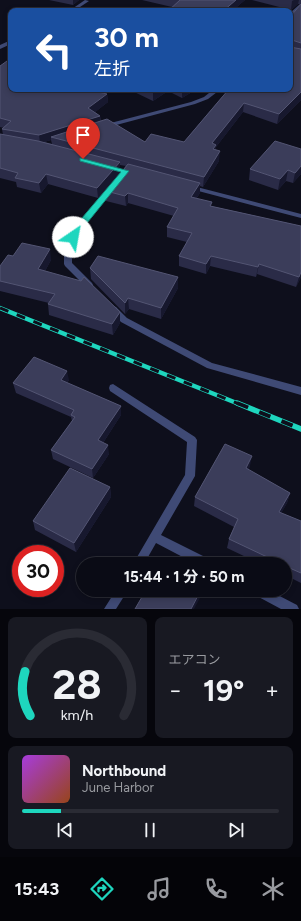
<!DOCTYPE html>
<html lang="ja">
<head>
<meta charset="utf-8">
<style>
  :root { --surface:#0a0b15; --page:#181922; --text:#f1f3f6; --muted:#999ba0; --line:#2a2b34; --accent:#1ed6be }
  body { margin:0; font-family:Figtree,"Noto Sans JP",sans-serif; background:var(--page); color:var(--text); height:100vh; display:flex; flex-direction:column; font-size:15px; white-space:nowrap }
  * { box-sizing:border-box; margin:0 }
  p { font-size:13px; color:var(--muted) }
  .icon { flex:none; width:22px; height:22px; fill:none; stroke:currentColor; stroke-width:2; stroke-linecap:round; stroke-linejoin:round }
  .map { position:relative; height:609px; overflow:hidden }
  .panel { display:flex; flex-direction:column; gap:8px; padding:8px; background:#06060c; flex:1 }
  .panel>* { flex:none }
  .top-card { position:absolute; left:8px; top:8px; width:285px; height:84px; border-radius:8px; box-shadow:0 2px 6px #0003,0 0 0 1px var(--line); background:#1a4fa0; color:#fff; overflow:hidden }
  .speed { position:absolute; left:12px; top:545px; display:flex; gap:8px; font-size:20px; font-weight:700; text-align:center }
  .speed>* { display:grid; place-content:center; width:52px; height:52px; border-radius:50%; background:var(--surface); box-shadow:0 2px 6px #0003,0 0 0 1px var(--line); line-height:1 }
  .speed .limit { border:6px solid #d22; background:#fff; color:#111 }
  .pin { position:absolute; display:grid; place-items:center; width:34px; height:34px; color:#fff; margin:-41px -17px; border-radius:50% 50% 50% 0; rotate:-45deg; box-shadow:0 0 4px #0007 }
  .pin .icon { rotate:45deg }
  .me { position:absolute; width:44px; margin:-22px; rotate:33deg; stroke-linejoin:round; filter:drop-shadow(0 0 3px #0008) }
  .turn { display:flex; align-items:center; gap:14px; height:84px; padding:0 20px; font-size:18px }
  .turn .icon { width:52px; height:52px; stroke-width:2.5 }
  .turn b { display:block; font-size:28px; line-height:34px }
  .big { font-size:30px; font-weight:700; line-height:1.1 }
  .panel .card { flex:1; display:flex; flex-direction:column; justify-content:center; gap:6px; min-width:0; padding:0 14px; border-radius:8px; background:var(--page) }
  .panel .dial { align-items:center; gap:0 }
  .dial svg { height:104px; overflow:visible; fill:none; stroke:var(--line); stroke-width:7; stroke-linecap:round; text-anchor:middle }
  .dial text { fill:var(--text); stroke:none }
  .song { display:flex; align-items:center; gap:12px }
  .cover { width:48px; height:48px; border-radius:6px; background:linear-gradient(135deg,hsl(280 70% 55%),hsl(20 70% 35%)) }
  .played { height:4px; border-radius:2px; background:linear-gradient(90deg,var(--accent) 15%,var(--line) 15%) }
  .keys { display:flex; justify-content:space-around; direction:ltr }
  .heat { display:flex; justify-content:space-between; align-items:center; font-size:22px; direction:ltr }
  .panel .tiles { flex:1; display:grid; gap:8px; grid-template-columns:1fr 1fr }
  .card:last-child { grid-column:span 2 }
  .trip { position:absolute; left:76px; top:557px; width:216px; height:40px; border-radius:20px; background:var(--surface); box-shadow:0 2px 6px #0003,0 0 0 1px var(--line); font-weight:700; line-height:40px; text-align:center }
  .dock { display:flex; height:64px; justify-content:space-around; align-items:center; background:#040408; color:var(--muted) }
  .dock .icon { width:28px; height:28px }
  .dock .current { color:var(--accent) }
  .dock b { font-size:18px; color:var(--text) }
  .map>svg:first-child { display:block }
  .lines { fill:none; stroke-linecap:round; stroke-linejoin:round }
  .minor { fill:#3f4a75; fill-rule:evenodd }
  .rail-far1-casing { stroke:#1ed6be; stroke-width:4.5 }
  .rail-casing { stroke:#1ed6be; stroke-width:5.5 }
  .rail-far1 { stroke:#0e0f1c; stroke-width:3; stroke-dasharray:9; stroke-linecap:butt }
  .rail { stroke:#0e0f1c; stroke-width:4; stroke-dasharray:12; stroke-linecap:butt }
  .wall { fill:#2a2b47; fill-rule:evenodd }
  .shaded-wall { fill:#17182e }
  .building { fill:#3b3d5a; stroke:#535573 }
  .route { fill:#1ed6be; stroke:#148b7c }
</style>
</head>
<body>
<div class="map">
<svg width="301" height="609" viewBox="0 0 301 609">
  <rect width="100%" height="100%" fill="#0e0f1c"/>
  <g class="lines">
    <path class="minor" d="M85,0L89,1L74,11H69Z
      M299,5H301V8L290,16V13Z
      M11,40V44L0,49V45Z
      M214,89H221L208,99L195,104L105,128L102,126L103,125L191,102L204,97Z
      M112,185L115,187L82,228L72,247V263L92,283L93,285L92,287H86L65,266L64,264V247L75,227L110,186Z
      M189,185L301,214V218L187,188L186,187Z
      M113,306L116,307L127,318L212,363L301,387V395L207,368L121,322L109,309Z
      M113,384L195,437L197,440L195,476L161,535L211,560L212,564H196L156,543L144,564H133L185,475L187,442L110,391L109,388L110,385Z
      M116,590H128L116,609H104Z
      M251,590H268L297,605L299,609H281L253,594Z"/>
    <g class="rail-far1-casing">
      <path id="rail-far1" d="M0,308L239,404"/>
    </g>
    <g class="rail-casing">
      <path id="rail" d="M237,403L301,429"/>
    </g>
    <use href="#rail-far1" class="rail-far1"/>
    <use href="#rail" class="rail"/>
  </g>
  <path class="wall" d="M49,0H79L73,5Z
    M142,0H245L232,11H168L172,7Z
    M252,0H301V100L277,124L243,112L216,147V150L219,161L203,187L200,186V193L196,199L212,202L211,206L301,226V277L296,287L257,274L256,277L210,266L206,274L179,266V256L187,242L167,237V227L174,216L128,203L126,206L106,201V191L126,166L120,165V172L98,198L48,184L41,193L17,187L16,182L0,178V134L3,135L2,129L4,128L0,127V66L11,89L107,94L108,102L95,112L100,116L101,121L145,142H184L299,6V4H298L291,10ZM51,140L52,144L44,142Z
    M128,89H197L182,98L168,91L153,101Z
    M301,149V174L293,183L286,181L278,190L249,180L250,169Z
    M51,260L45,271L120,323L113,335L49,315L48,304L49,303L0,291V266Z
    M90,268L178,277V288L161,319L129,309L125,314L91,279Z
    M69,380L67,383L121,406V415L103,443L109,454L93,478L53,459L51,450L72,421L71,417L16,393L13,383Z
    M250,466L248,470L290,493L287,503L281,513L301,521V583L285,575V564H261L227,548L229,539L234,527L194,506L195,497Z
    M110,487L111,497L76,552L35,530L33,521Z"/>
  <path class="shaded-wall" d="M73,0H79L73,5Z
    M236,0H245L232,11H223Z
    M294,0H299L298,4L291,10L292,1Z
    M156,89H168V91L153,101V91Z
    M182,89H197L182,98Z
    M301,92V100L277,124L279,114Z
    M107,94L108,102L89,117L88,108Z
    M244,103L243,112L216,147V155L212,143Z
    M100,116L101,124L51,137V140L40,143L39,135Z
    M220,151L219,161L203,187L204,177Z
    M120,162V172L98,198L97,188Z
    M301,166V174L293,183L295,173Z
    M288,170L286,181L278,190L280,179Z
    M46,174L48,184L41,193L39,183Z
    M200,183V193L190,207L191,197Z
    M128,193V203L126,206L125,196Z
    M50,249L51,260L40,280L38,269Z
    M211,256L210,266L206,274V264Z
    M259,264L257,274L256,277L258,267Z
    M301,272V277L296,287L299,277Z
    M178,277V288L161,319V308Z
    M128,298L129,309L125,314V303Z
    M120,312V323L113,335L112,324Z
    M67,371L69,380L62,389L61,380Z
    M121,406V415L99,449L98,440Z
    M108,445L109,454L93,478L92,469Z
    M252,456L250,466L244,478L246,468Z
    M110,487L111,497L76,552L74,543Z
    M290,493L287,503L277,521L279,512Z
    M201,590V596L194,609H191Z"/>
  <path class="building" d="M180,0H236L223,11H168Z
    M301,4V43L292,40L290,42V17Z
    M290,43V47L301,49V92L279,114L244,103L212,143L216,145L213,149L220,151L204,177L51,137L107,119L145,142L151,134L184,142L229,89H290Z
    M7,61L11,62V89H86L107,94L88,108L100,116L39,135L2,129L11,121L0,118V66Z
    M148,89H156L153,91Z
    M0,134L38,141L120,162L97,188L46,174L39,183L15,178L18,173L0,168Z
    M275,141L301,149V166L295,173L288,170L280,179L250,169Z
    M128,164L200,183L191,197L212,202L210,206L301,226V272L299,277L259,264L258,267L211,256L206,264L179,256L192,233L167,227L178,208L128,193L125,196L106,191Z
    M22,243L50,249L38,269L81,281L84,277L120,312L112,324L48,304L55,294L0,281V266L8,255L13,256Z
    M98,256L178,277L161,308L128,298L125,303L90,268Z
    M34,357L67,371L61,380L121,406L98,440L108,445L92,469L51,450L75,417L71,415L74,410L13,383Z
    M225,444L252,456L246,468L290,493L279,512L301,521V573L285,566V564H282L229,539L238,519L195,497Z
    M70,468L110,487L74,543L33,521Z
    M146,590H201L191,609H135Z"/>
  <path class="route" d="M80,158L129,171L83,228L76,239L73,240L69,237L76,225L121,172L80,161Z"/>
</svg>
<div class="speed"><div class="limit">30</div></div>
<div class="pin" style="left:83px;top:159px;background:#d93025"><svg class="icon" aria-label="arrive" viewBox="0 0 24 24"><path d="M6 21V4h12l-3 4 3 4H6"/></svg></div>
<svg class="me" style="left:73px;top:237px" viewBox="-20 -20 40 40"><circle r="19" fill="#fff"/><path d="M0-13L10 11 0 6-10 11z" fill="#1ed6be"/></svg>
<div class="trip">15:44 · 1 分 · 50 m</div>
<div class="top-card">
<div class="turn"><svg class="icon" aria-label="left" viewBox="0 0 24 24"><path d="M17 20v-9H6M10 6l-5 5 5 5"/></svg><div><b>30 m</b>左折</div></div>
</div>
</div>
<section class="panel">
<div class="tiles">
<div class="card dial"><svg viewBox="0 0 100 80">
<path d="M14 69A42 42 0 1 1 86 69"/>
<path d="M14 69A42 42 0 0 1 10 35" stroke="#1ed6be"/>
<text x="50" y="56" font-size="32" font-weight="700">28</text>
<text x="50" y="72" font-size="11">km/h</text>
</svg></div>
<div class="card"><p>エアコン</p>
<div class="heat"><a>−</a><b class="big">19°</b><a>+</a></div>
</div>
<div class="card">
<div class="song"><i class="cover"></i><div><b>Northbound</b><p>June Harbor</p></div></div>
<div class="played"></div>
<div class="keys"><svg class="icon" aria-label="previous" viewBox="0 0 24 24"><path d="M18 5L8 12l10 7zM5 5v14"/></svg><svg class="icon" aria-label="pause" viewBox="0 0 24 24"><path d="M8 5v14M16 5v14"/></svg><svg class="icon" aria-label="next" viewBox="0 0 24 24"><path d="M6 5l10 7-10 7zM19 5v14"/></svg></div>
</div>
</div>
</section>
<nav class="dock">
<b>15:43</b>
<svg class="icon current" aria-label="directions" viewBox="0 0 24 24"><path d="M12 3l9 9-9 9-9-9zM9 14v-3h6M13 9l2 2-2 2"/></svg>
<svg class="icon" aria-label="music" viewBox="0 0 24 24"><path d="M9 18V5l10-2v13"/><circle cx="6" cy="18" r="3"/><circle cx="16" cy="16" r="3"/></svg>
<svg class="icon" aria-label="phone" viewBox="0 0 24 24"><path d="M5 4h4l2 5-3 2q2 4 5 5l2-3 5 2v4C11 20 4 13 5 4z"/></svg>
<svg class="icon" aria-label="climate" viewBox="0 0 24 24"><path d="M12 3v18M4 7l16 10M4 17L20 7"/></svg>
</nav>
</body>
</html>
